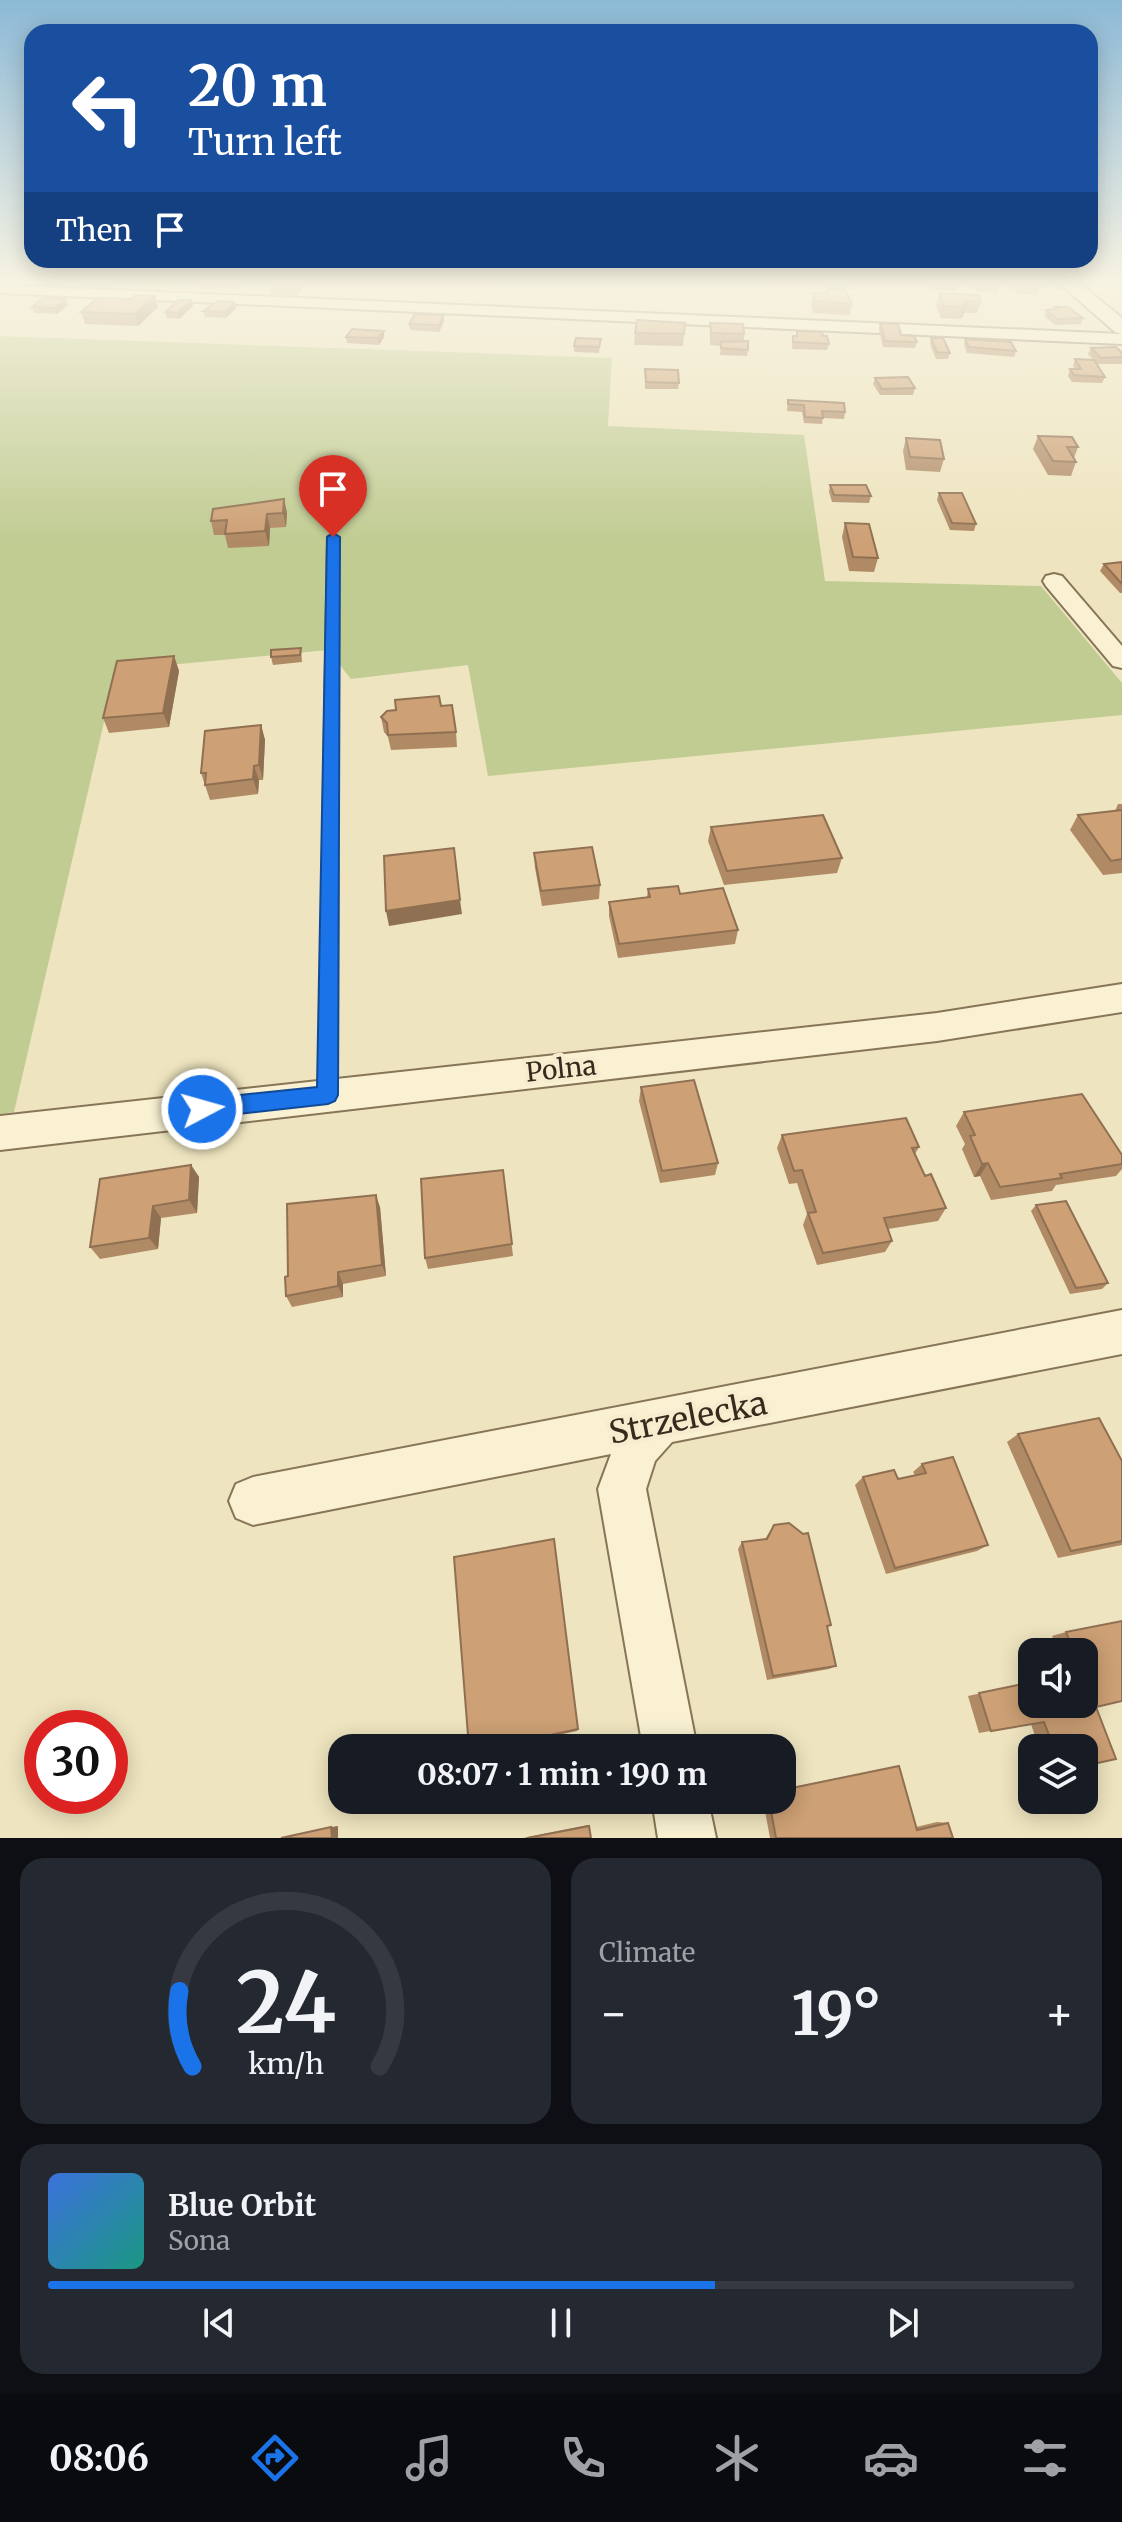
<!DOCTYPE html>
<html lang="en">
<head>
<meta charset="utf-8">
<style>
  :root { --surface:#171b24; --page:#242831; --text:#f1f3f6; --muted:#9ea1a6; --line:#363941; --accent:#1a73e8 }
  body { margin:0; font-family:Merriweather,serif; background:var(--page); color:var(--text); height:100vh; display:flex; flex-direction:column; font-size:30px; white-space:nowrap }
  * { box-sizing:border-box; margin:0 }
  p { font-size:26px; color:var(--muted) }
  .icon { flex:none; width:44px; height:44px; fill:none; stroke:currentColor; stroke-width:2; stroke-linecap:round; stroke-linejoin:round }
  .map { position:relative; height:1838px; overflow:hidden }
  .details { display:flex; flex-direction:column; gap:20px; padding:20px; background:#0d0f14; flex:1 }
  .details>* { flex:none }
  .banner { position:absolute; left:24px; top:24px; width:1074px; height:244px; border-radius:24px; box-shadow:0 4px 20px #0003; background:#1a4fa0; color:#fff; overflow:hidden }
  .tools { position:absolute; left:1018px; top:1638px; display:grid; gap:16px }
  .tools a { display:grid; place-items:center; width:80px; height:80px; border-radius:16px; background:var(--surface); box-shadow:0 4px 20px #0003; font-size:40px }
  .speed { position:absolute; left:24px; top:1710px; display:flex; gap:16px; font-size:40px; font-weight:700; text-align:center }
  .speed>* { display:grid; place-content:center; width:104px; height:104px; border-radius:50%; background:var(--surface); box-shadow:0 4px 20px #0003; line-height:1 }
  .speed .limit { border:12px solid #d22; background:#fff; color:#111 }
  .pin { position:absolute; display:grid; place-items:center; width:68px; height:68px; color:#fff; margin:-82px -34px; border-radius:50% 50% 50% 0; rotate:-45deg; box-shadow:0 0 8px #0007 }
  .pin .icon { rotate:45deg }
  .me { position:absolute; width:88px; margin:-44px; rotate:84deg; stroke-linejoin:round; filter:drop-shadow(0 0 6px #0008) }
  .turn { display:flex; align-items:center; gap:28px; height:168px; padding:0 32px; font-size:36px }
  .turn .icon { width:104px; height:104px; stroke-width:2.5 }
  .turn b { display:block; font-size:56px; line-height:68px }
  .then { display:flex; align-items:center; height:76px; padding:0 32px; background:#0003; gap:16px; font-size:30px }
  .big { font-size:60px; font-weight:700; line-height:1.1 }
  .details .card { flex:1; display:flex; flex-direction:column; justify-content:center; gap:12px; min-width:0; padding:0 28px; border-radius:24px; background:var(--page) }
  .details .dial { align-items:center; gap:0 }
  .dial svg { height:208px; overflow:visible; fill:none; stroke:var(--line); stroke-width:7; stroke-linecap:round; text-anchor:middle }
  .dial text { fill:var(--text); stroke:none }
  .song { display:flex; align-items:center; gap:24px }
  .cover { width:96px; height:96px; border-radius:12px; background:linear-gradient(135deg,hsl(220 70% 55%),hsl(170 70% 35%)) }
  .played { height:8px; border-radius:4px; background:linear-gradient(90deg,var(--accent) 65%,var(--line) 65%) }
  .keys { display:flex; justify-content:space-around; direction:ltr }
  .heat { display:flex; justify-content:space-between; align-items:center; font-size:44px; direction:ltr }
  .details .tiles { flex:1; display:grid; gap:20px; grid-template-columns:1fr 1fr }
  .card:last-child { grid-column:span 2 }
  .trip { position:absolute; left:328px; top:1734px; width:468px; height:80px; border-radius:24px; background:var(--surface); box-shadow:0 4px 20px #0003; font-weight:700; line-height:80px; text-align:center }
  .menu { display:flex; height:128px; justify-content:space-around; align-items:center; background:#090b0e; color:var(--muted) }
  .menu .icon { width:56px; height:56px }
  .menu .selected { color:var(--accent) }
  .menu b { font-size:36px; color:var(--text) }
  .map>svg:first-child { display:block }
  .green { fill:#c1cc93 }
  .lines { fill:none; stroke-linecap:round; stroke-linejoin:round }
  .service-casing { stroke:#877557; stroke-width:4 }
  .minor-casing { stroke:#877557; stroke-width:4 }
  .tertiary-casing { stroke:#877557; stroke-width:4 }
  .service { fill:#f9f1d2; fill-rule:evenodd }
  .minor { fill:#f9f1d2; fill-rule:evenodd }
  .tertiary { fill:#f9f1d2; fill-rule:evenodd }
  .wall { fill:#b08a65 }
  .shaded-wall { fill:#907052 }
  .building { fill:#cda075; stroke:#907052; stroke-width:2 }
  .route { fill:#1a73e8; stroke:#114b97; stroke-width:2 }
  .labels { text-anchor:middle; stroke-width:8; stroke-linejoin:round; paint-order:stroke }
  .street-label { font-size:26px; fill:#362b1c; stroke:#f6edcf }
  .near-street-label { font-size:32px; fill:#362b1c; stroke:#f6edcf }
</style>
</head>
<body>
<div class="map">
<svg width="1122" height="1838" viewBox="0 0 1122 1838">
  <rect width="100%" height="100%" fill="#eee4bf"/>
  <path class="green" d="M0,336L612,358L608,426L804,435L825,581L1041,586L1122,683V715L488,776L468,665L351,679L328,650L116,670L14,1112L0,1114Z"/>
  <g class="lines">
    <g class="service-casing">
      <path id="service" d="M333,534L338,537L337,1095L335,1101L328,1103L321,1101L319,1095L328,537Z"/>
    </g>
    <g class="minor-casing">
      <path id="minor" d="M0,285L1122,334V344L0,293Z
        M1054,574L1062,576L1122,646V668L1113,666L1046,586L1043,581L1046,576Z
        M1122,984V1012L937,1041L0,1150V1116L937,1013Z
        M1122,1310V1354L672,1442L655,1461L646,1489L697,1748H643L598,1489L611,1454L253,1525L236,1518L229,1501L236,1484L253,1477Z
        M652,1800H708L716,1838H658Z"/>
    </g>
    <g class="tertiary-casing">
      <path id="tertiary" d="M1059,283H1079L1122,318V334L1115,332Z"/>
    </g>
    <use href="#service" class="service"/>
    <use href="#minor" class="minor"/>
    <use href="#tertiary" class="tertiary"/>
  </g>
  <path class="wall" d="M139,283H182L179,285L139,284Z
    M199,283H242L236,289L200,286Z
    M933,283H958L956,291L935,290Z
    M973,283H1000L997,293L976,292Z
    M1013,283H1041L1042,284L1038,295L1017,294Z
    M287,284H304L297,296H272L271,290Z
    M828,288L852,304L850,315L813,313L811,304L813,293L828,292Z
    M939,293L981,302L977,313H964L963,317L959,319L941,318L936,305Z
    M155,296L158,307L138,326L85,324L81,312L131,299Z
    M191,300L193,306L179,319L167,318L165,312Z
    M68,305L57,314L34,313L32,307Z
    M1055,307L1083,318L1081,324L1055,325L1044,316L1046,310L1054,309Z
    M236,308L226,318L205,317L203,311Z
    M444,315V321L439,332L410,330L409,324Z
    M685,323L683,346L634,345L635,333Z
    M710,323L744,334V341L748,350L747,356L720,355L721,346L710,345Z
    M880,323L901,335L917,342L915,348L883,347L879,330Z
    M797,331L823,336L829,344L827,350L792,349L793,336H796Z
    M346,337H384L379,345L347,343Z
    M931,338L950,353L948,359H936L930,344Z
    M965,339L1016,351L1014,357L967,353L964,345Z
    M574,346H600L599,353L574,352Z
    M1091,348L1122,353V364H1098L1088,354Z
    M1075,359L1105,377L1102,383L1072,382L1068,376L1070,369H1075L1073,366Z
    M645,369L679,383L678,389H645Z
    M875,378L915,388L913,395H880L873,384Z
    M788,400L845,412L844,419L823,418L822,424L804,423L802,412L787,411Z
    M1038,436L1078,447L1074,458L1076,462L1071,476L1048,475L1033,449Z
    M906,438L944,459L940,472L906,470L903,451Z
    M830,485L871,496L869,503L832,502L829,492Z
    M939,493L976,524L974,531L950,530L937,500Z
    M338,496V507L308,509L307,502Z
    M284,499L287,513L286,527L270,528L269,546L228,548L225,535H214L211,521Z
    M845,523L878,558L874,572L849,571L842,537Z
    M1122,562V593H1120L1100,571L1104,564Z
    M301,648L302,662L273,665L271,657Z
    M174,656L179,671L169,727L109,733L103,718Z
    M441,706L456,732L457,747L391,750L388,737L384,732L381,717Z
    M261,725L265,740L263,780H259L258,794L210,800L201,773Z
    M1118,804H1122V873L1103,875L1070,830L1078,815L1115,811Z
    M711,827L842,858L837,873L724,885L708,841Z
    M534,853L600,885L599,899L542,906L535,868Z
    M648,889L680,894L738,930L735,944L618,958L609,916V902L647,897Z
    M641,1087L718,1163L715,1175L660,1183L639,1101Z
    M964,1112L1122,1155V1169L1116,1176L1056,1185L1052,1191L991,1200L980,1176L974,1177L962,1149L965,1144L956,1126Z
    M782,1135L919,1147L915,1154L925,1176L946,1208L938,1221L888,1229L892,1241L885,1252L817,1265L803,1225L807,1214L797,1183L789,1184L777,1148Z
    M191,1165L199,1177L197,1213L161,1218L158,1249L100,1259L90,1247Z
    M503,1170L513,1256L428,1269L425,1258Z
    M1036,1205L1108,1283L1102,1289L1070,1294L1031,1211Z
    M380,1207L386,1276L343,1284V1297L292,1307L286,1296L288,1276Z
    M1018,1434L1122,1461V1545L1058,1558L1007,1442Z
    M922,1464L988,1545L977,1551L886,1574L855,1485L863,1477L898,1479L915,1475L913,1472Z
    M774,1525L831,1625L827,1628L836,1666L829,1669L767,1680L738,1549L742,1542L765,1539Z
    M1122,1621V1701L1096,1707L1116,1759L1084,1766V1748H1039L1031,1724L979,1733L968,1696L1032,1682V1704H1084V1652H1059L1052,1636L1066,1632Z
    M578,1729L577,1731L499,1748H469Z
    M899,1766L916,1827L937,1822L948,1823L953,1838H770L763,1800H782V1789Z
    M588,1825L591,1838H523Z"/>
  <path class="shaded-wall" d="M301,283H304V284L297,296L296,290Z
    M155,296L158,307L138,326L135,314Z
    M66,299L68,305L57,314L55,308Z
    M191,300L193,306L179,319L177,313Z
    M234,302L236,308L226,318L225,312Z
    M966,305L963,317L959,319L962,307Z
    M444,315V321L439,332V325Z
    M384,331V337L379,345L378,338Z
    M284,499L287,513L286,527L283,513Z
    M267,514L270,528L269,546L265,531Z
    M174,656L179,671L169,727L163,713Z
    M261,725L265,740L263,780L259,765Z
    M254,766L259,780L258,794L253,779Z
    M460,900L462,914L389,926L386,911Z
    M988,1163L980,1176L974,1177L982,1164Z
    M191,1165L199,1177L197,1213L189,1200Z
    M376,1195L380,1207L386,1276L382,1265Z
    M153,1206L161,1218L158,1249L149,1238Z
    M338,1272L343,1284V1297L338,1286Z
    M338,1826V1838H332L331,1827Z"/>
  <path class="building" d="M287,283H301L296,290H271L275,284Z
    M828,288L845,289L852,304L815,301L813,293L829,292Z
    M939,293L978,295L981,302L965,301L966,305L962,307L944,306Z
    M136,295L155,296L135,314L81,312L98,298L131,299Z
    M43,298L66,299L55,308L32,307Z
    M179,300H191L177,313L165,312Z
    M218,301L234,302L225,312L203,311Z
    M1055,307H1068L1083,318L1057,319L1046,310L1057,309Z
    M415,314L444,315L439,325L409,324Z
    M637,320L685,323L684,334L635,333Z
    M710,323L743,324L744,334L711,333Z
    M880,323L898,324L901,335L914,336L917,342L885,341Z
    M352,329L384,331L378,338L346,337Z
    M797,331L822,332L823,336H827L829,344L793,342V336H797Z
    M576,338L601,339L599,347L574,346Z
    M931,338H943L950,353L937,352Z
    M965,339L1011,342L1016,351L969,347Z
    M748,341V350L721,348V342Z
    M1116,347L1122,353V357L1101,358L1091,348Z
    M1075,359L1094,360L1105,377L1074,375L1070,369H1081Z
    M645,369L678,370L679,383L646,382Z
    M908,377L915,388L882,389L875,378Z
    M788,400L844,403L845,412L822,411L823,418L805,417L804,405L788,404Z
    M1038,436L1072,437L1078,447H1067L1076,462L1053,461Z
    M906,438L940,440L944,459L910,457Z
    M830,485H866L871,496L834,495Z
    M337,489V500L307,502L308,490Z
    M939,493H962L976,524L952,523Z
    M284,499L283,513L267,514L265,531L225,534L227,520L211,521L213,509Z
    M845,523L869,524L878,558L853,557Z
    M1122,562V584L1104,564Z
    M301,648L300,655L271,657V650Z
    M174,656L163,713L103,718L117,661Z
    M439,696L441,706L452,705L456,732L388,735L387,723L381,717L387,711L396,710L395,700Z
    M261,725L259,765L254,766L253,779L205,785L206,773H201L205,731Z
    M1122,810V859L1111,861L1078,815Z
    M823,815L842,858L727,871L711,827Z
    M592,847L600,885L541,891L534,853Z
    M454,848L460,900L386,911L384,856Z
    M678,886L680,894L723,888L738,930L619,944L609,902L650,897L648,889Z
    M694,1080L718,1163L662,1171L641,1087Z
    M1082,1094L1122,1155V1164L1060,1174L1062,1178L1000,1187L988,1163L982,1164L970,1136L975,1135L964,1112Z
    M906,1118L919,1147L912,1148L925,1176L931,1174L946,1208L884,1218L892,1241L823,1253L808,1213L816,1212L802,1170L794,1171L782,1135Z
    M191,1165L189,1200L153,1206L149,1238L90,1247L100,1179Z
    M503,1170L512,1244L425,1258L421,1179Z
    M376,1195L382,1265L338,1272V1286L286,1296L285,1277L288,1276L287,1204Z
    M1066,1201L1108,1283L1076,1288L1036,1205Z
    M1099,1418L1122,1461V1541L1071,1551L1018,1434Z
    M953,1457L988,1545L895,1568L863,1477L894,1470L898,1479L926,1473L922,1464Z
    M789,1523L803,1534L808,1533L831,1625L827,1626L836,1666L773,1676L742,1542L767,1539L774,1525Z
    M554,1539L578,1729L491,1748H469L454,1557Z
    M1122,1621V1701L1096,1707L1116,1759L1084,1766V1748H1054L1044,1722L991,1731L979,1693L1032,1682V1704H1084V1652H1074L1066,1632Z
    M899,1766L917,1830L948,1823L953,1838H776L769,1800H782V1790Z
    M589,1826L591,1838H527Z
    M331,1827L332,1838H281Z"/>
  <linearGradient id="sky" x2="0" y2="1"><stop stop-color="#8cb9d6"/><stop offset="0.52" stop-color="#f7f3e2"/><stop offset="1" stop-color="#f7f3e2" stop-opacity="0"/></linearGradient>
  <rect width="1122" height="540" fill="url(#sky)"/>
  <path class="route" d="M333,533L340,537L338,1095L335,1101L328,1104L202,1118L195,1115L192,1109L195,1102L202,1099L317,1087L327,537Z"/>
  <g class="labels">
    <g class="street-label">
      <text transform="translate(561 1069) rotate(-6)" y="9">Polna</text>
    </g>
    <g class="near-street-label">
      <text transform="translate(688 1418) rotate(-11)" y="11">Strzelecka</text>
    </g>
  </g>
</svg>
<div class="tools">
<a><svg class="icon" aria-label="sound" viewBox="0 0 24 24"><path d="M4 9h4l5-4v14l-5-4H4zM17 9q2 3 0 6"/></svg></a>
<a><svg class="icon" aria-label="layers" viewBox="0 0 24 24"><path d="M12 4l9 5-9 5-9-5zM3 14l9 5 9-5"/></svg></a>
</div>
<div class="speed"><div class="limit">30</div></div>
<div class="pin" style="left:333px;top:537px;background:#d93025"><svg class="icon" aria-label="arrive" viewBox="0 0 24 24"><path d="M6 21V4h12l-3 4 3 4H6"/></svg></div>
<svg class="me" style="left:202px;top:1109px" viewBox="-20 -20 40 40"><circle r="17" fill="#1a73e8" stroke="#fff" stroke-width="3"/><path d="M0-11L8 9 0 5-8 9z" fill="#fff"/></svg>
<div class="trip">08:07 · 1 min · 190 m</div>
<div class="banner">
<div class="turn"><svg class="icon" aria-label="left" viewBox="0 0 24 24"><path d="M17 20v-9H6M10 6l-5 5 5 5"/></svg><div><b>20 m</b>Turn left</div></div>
<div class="then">Then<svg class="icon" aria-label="arrive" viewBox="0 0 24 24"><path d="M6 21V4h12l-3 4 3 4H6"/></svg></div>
</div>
</div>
<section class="details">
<div class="tiles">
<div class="card dial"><svg viewBox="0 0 100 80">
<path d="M14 69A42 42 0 1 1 86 69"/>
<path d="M14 69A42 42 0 0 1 9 40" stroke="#1a73e8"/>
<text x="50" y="56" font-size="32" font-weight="700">24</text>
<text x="50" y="72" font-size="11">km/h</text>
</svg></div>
<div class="card"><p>Climate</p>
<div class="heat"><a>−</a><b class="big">19°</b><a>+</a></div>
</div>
<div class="card">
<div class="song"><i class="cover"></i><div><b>Blue Orbit</b><p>Sona</p></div></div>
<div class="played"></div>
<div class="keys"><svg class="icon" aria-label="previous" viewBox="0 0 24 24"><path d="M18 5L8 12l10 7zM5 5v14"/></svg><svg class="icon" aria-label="pause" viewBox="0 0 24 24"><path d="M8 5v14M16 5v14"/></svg><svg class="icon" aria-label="next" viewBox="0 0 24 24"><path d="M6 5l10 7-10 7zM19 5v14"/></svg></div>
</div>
</div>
</section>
<nav class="menu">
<b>08:06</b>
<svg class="icon selected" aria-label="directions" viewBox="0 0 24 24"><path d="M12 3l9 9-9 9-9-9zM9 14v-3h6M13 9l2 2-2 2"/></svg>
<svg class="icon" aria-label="music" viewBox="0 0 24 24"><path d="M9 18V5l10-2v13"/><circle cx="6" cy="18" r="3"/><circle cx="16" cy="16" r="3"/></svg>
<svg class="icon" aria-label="phone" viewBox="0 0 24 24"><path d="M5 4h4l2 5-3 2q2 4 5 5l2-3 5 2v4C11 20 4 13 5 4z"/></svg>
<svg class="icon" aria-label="climate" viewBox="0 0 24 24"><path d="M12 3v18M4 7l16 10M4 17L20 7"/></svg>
<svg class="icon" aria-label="car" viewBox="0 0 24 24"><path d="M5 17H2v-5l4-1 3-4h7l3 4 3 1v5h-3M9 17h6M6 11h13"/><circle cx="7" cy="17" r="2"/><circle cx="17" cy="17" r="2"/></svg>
<svg class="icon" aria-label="filters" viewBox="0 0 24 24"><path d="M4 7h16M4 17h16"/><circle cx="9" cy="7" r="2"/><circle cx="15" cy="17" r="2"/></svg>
</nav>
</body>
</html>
